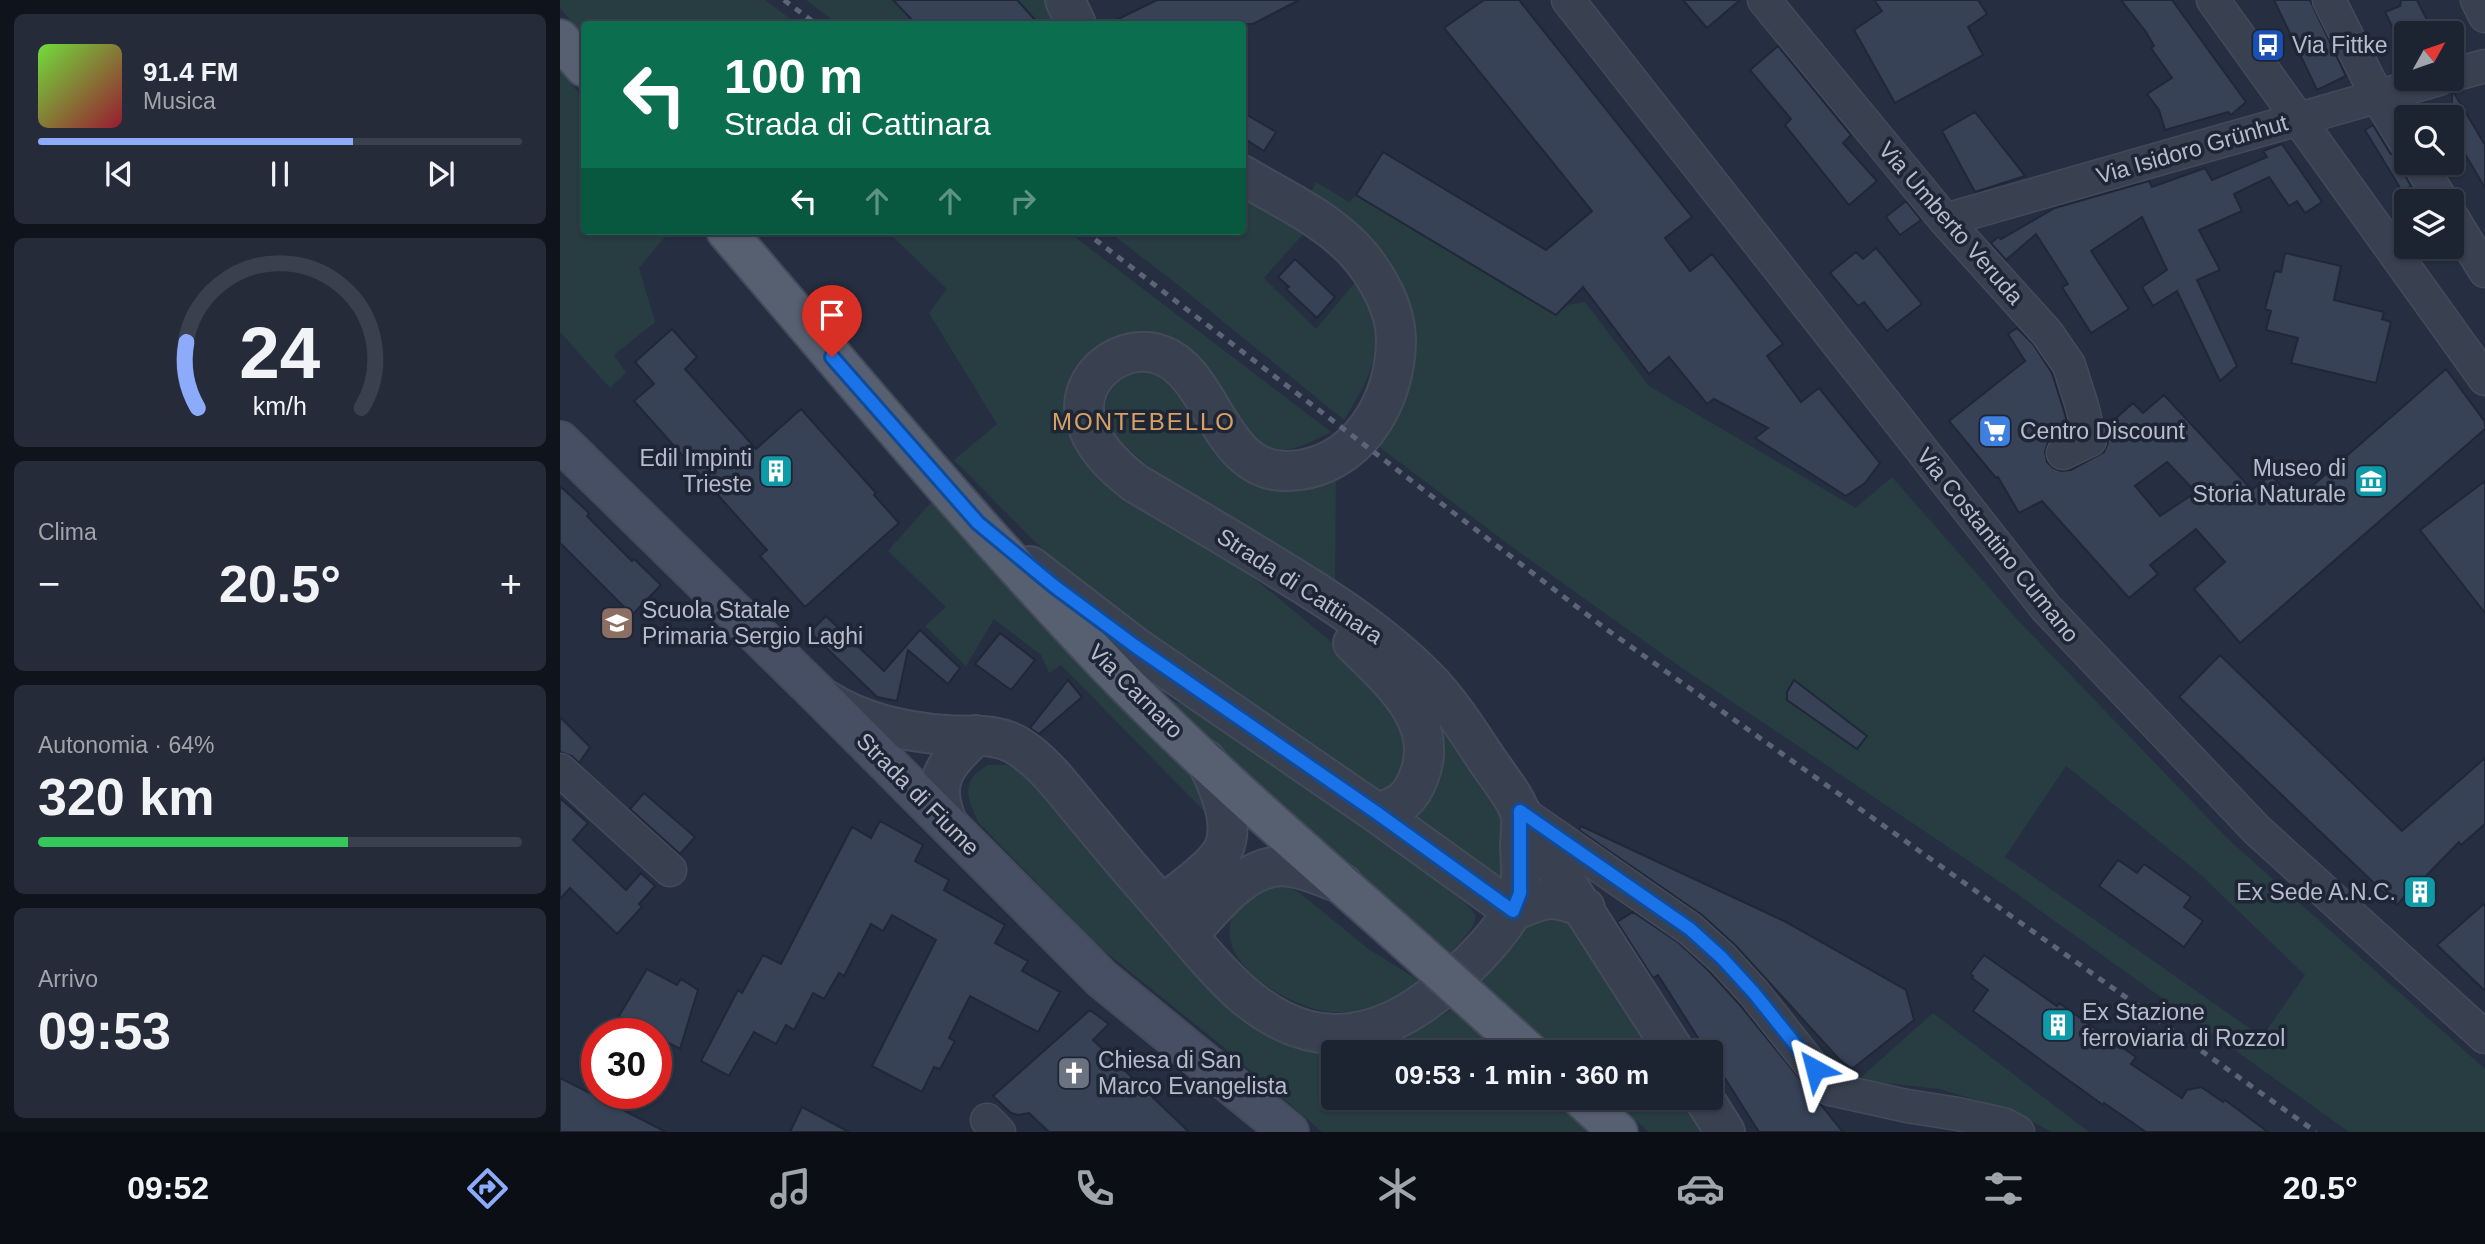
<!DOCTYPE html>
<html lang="it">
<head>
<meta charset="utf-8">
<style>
  :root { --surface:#1c2331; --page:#252b39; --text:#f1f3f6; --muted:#a0a4ab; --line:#3a404d; --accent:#8cacfb }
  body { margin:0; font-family:Arial,sans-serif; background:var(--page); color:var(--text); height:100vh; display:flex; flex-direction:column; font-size:26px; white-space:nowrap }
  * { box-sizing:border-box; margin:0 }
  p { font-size:23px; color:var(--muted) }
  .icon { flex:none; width:38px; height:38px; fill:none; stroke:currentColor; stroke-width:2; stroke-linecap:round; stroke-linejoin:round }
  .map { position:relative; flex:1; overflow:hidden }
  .panel { display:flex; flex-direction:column; gap:14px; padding:14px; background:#0f131b; width:560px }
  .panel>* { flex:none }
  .guide { position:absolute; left:21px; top:21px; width:665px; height:214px; border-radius:7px; box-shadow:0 2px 5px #0004,0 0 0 2px var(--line); background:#0b6e4f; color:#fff; overflow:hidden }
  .needle { width:46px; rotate:50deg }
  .fabs { position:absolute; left:1834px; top:21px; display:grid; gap:14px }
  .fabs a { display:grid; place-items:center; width:70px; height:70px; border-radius:7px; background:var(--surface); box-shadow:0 2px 5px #0004,0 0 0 2px var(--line); font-size:35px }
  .speed { position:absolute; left:21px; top:1018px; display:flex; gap:14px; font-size:35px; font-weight:700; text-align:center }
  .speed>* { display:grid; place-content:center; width:91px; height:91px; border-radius:50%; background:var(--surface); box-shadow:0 2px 5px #0004,0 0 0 2px var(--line); line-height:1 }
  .speed .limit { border:10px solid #d22; background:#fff; color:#111 }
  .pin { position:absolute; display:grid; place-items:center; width:60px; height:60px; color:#fff; margin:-72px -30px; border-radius:50% 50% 50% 0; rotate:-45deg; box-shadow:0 0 7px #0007 }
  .pin .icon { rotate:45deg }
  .me { position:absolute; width:77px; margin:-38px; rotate:322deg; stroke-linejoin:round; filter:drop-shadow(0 0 5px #0008) }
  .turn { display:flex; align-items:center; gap:24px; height:147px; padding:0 28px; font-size:32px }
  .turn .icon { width:91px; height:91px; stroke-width:2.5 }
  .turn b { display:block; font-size:49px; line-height:60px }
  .lanes { display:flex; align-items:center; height:66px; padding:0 28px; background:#0003; justify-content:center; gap:35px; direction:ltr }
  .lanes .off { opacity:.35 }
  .big { font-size:52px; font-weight:600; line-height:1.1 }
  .panel .tile { flex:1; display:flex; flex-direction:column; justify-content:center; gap:10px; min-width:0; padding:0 24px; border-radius:10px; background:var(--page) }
  .panel .dial { align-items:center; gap:0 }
  .dial svg { height:182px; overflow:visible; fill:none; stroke:var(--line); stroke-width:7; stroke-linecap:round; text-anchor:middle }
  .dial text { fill:var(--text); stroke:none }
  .song { display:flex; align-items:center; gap:21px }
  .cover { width:84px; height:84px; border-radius:10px; background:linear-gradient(135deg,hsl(100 70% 55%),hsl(350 70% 35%)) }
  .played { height:7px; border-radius:4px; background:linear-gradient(90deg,var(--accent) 65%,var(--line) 65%) }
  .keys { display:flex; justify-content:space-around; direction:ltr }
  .heat { display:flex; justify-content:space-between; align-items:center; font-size:38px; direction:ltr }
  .charge { height:10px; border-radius:5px; background:linear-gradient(90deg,#34c759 64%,var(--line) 0) }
  .trip { position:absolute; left:761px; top:1040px; width:402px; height:70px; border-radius:7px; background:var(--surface); box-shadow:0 2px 5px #0004,0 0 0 2px var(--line); font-weight:600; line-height:70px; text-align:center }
  .dock { display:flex; height:112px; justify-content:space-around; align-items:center; background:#0b0e14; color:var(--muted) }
  .dock .icon { width:49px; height:49px }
  .dock .current { color:var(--accent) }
  .dock b { font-size:32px; color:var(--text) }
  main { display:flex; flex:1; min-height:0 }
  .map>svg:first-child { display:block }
  .green { fill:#273d42; fill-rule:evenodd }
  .building { fill:#374257; stroke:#202838; stroke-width:2; fill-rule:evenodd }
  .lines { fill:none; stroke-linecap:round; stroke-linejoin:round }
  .minor-casing { stroke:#434a5a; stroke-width:35 }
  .tertiary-casing { stroke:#434a5a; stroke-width:42 }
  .secondary-casing { stroke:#434a5a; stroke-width:42 }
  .primary-casing { stroke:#434a5a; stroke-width:42 }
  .minor { stroke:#394151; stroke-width:32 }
  .tertiary { stroke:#394151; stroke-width:38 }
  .secondary { stroke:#474f64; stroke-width:38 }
  .primary { stroke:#576071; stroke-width:38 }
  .rail { stroke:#5b6578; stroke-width:5; stroke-dasharray:7 7; stroke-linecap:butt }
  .primary-bridge-casing { stroke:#434a5a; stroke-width:42; stroke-linecap:butt }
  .primary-bridge { stroke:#576071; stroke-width:38 }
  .route-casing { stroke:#114b97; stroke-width:18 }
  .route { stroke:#1a73e8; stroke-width:12 }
  .labels { text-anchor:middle; stroke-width:7; stroke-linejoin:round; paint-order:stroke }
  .poi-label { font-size:23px; fill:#b6bccb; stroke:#1e2636; text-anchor:start }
  .street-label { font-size:23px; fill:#b6bccb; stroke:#1e2636 }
  .neighbourhood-label { font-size:24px; letter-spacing:2px; fill:#d8a164; stroke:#1e2636 }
</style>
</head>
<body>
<main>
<section class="panel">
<div class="tile">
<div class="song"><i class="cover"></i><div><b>91.4 FM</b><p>Musica</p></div></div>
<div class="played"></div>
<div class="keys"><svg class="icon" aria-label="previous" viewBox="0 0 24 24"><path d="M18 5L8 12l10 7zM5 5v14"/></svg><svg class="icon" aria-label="pause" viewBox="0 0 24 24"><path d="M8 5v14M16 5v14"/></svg><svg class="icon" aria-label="next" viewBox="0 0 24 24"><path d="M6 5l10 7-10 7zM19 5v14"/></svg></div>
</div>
<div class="tile dial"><svg viewBox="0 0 100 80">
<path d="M14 69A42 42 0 1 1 86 69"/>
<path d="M14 69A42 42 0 0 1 9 40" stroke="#8cacfb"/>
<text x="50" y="56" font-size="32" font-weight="700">24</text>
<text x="50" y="72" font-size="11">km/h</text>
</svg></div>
<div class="tile"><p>Clima</p>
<div class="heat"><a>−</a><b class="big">20.5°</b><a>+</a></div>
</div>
<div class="tile"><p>Autonomia · 64%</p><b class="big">320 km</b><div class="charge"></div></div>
<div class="tile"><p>Arrivo</p><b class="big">09:53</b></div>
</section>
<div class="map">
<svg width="1925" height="1132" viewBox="0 0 1925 1132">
  <rect width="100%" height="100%" fill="#252f41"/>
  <path class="green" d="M0,0H205L237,24H24V36L0,8Z
    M246,0H491L499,24H278Z
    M0,71L24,99V231H110L79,268L95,322L54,355L66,373L50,388L0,332Z
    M756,182L789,202L796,195L996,315L1006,305L1025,302L1089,386L1296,508L1332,477L1453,615L1668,839L1925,1069V1132H1789L1446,886L1122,668L959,552L818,446L844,395L854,358L847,312L749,198ZM1506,766L1640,874L1745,975L1702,1037L1445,857Z
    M683,194L744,233L704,278L756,329L798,279C803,290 812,302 815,313C824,354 805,386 784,420L622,288L548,231H682Z
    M327,231H507L771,432C754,440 725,458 707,446C667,421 659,366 617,342C610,338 599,338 591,337C577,334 558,335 545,343C523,358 508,382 506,409C504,432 517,449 530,466L677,564L776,646L846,727L847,772L823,797L514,581L394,460L437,424L369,313L387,289Z
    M585,371C623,382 625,404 644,435C677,491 718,498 776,476L775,580C705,541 629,506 571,451C563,443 550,433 546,423C543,413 545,406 548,397C555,379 567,374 585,371Z
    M373,500L496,638L630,773L646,813L501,665L489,673L481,655L434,619L406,666L365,626L386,607L328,551Z
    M610,700L634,709C668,732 912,895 915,915C917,928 897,945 889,954L627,719Z
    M871,707L935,806L945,831L943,881L844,818Z
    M428,765H447L470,774L678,1015L710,1038L757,1052H773L774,1097H994L1034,1132H762L661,1045L538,946L419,823C406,798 400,781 428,765Z
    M710,885L725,886L740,893L807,948L861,982C834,1001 805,1014 771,1012C732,1009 652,963 673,915C679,900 697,893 710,885Z
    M1004,913L1097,1052H998L919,983L949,949L968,922Z
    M893,1009L942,1052H798L842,1041Z
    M1373,1013L1529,1132H1491L1454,1111L1379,1089L1298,1080Z
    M1050,1097H1125L1146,1132H1089Z"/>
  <path class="building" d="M333,0H457L479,24H356Z
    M597,0H739L693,24H548Z
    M924,0H959L1132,217L1105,238L1130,271L1152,254L1223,344L1207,356L1241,402L1259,388L1320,463L1305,483L1286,496L1195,438L1208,428L1154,399L1147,404L1109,357L1089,374L1023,287L996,315L796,195L823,152L986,250L1032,211L884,28Z
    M1123,0H1180L1147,28Z
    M1314,0H1418L1427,14L1408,27L1423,55L1335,103L1294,30L1322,11Z
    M1561,0H1612L1686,102L1671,115L1668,112L1605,130L1599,110L1587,94L1612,78L1591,48L1594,46L1586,32Z
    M1714,0H1750L1786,76L1757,90Z
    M1841,0H1857L1871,28L1861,33H1846V40L1840,43L1825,12L1840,6Z
    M1218,46L1291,135L1283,143L1317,181L1289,205L1225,125L1231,119L1190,70Z
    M1892,93H1894L1925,145V188L1892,132Z
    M682,112L716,132L704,151L682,137Z
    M1415,112L1465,176L1415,192L1382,131Z
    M1813,125L1830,153L1841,160L1843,172L1851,186L1842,191L1805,130Z
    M1722,144L1762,202L1745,213L1737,201L1729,206L1709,177L1674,194L1682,211L1639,230L1660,270L1637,280L1677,366L1660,381L1617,291L1593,306L1582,287L1607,270L1582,217L1531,251L1569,309L1531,333L1502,287L1508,284L1476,234L1446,260L1431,243L1438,237L1441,239L1495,208L1589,181L1592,187L1645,168L1652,180L1707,157L1703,151Z
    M1346,201L1361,220L1340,235L1326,217Z
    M1316,248L1362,304L1327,331L1304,302L1298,306L1270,273L1296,252L1303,259Z
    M1725,253L1781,266L1774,300L1824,312L1822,319L1831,322L1816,383L1731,363L1738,338L1706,330L1711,311L1705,309L1715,271L1721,272Z
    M735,259L775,297L757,318L726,289L729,287L718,277Z
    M1457,328L1473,344L1492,373L1504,411L1509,430L1488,442L1485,452L1487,462L1493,468L1501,471L1511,470L1544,452L1548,443L1546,427L1573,403L1583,413L1604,395L1692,490L1711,475L1735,501L1886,369L1925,422V429L1680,643L1634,589L1665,562L1636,529L1590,565L1598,574L1569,598L1482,501L1459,513L1438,477L1436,478L1389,421L1465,361L1448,334ZM1607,462L1636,492L1600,516L1575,486Z
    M112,329L137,357L125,369L196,449L241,409L316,493L314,495L339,523L245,607L200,556L207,550L74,401L94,384L75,362Z
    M1925,481V613L1860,530Z
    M0,486L29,513L27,516L72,561L74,559L101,585L72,615L0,543Z
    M266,616L324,671L360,630L400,668L388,684L348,650L337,701L317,697L250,632Z
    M440,633L475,660L451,690L415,664Z
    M1660,655L1842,831L1925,758V824L1901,845L1899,842L1863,879L1871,886L1855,903L1846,895L1837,905L1619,697Z
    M508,680L522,697L479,734L470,728Z
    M1234,680L1307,736L1297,749L1227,700V692Z
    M0,717L30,747L19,763L12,756L0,752Z
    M84,793L135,837L120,854L70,809Z
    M0,798L28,823L13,840L66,890L81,873L95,886L79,904L82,907L57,934L10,888L0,899Z
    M320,821L363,845L355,861L389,880L384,890L445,925L435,943L468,961L462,971L500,992L478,1032L410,996L389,1038L395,1041L380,1069L374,1067L362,1092L312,1066L376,940L332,915L323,931L311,924L284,976L279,973L264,999L253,993L234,1030L226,1025L216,1044L194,1032L169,1076L141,1061L178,990L182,993L203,955L221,964L292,827L311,838Z
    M1021,826L1224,921L1346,990L1354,1020L1292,1069L1279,1059L1176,946L1142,915L1019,830Z
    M1558,860L1577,873L1584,864L1631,897L1624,907L1643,921L1624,947L1539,886Z
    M1925,903V991L1877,945Z
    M1073,912L1119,943L1149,971L1180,1005L1283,1132H1199L1152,1058V1052H1147L1098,975L1093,978L1057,922Z
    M1424,955L1497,1006L1499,1003L1576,1057L1571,1064L1622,1098L1627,1090L1641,1087L1663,1102L1665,1100L1708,1132H1586L1544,1103L1543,1105L1413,1011L1428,990L1412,978L1413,976L1410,974Z
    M87,969L117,985L121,979L138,990L120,1049L96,1036V1034L59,1016Z
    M530,1010L549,1024L533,1040L629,1132H489L469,1113L458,1115L451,1113L433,1096Z
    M0,1078L106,1132H0Z
    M242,1107L289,1132H230Z"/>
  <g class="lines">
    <g class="minor-casing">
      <path id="minor" d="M1008,0L1486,608L1697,830L1925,1037
        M1204,0L1385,220L1487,333L1509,365L1522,406L1530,440L1503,453
        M1653,0L1925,379
        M1769,0L1817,96L1846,143
        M1917,0L1925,16
        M1892,75L1925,66
        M1859,163L1882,201
        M1892,217L1925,271
        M1385,220L1879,79
        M0,770L110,870
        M967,816L1130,929L1162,958L1194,993L1270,1089L1347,1106L1398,1114L1443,1124L1458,1132
        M427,1120L439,1132"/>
    </g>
    <g class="tertiary-casing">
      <path id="tertiary" d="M505,0L516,24
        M470,566L574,646L817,813L953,911C986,897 991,894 1025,908
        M793,643C828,678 881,721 859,776C851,799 840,806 817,813
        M266,700C301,722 344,732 386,735C411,737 435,732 458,746C485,763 505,791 525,815C553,849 582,883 612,917C649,960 688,1014 746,1030C806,1046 857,1012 899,974C919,955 955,919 960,891C962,877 961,861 960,847C960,836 963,819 959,810C955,797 935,772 927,760C908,731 889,701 865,677C822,634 773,602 722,571C674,541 624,512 575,483C553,466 531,445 525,417C517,376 562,341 601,355C653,373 659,474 728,471C797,469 837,401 836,337C835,308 818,278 800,256C770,220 722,199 682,175
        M960,811L1115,1052
        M388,824C369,781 385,765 416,735
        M602,905C617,894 655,866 663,850C676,823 658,784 646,760
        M628,935C651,911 678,873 713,867C735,863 762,877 783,884
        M1143,1097L1165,1132"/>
    </g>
    <g class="secondary-casing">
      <path id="secondary" d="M0,441L260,696L542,979L729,1132"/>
    </g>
    <g class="primary-casing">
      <path id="primary" d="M0,39L24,67
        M166,231C292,378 415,527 549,667C651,773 766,869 875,967
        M906,995L969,1052
        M1020,1097L1058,1132"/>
    </g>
    <use href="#minor" class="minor"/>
    <use href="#tertiary" class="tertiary"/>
    <use href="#secondary" class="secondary"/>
    <use href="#primary" class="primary"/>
    <path class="rail" d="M224,0L256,24
      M524,231L1046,629L1756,1132"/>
    <g class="primary-bridge-casing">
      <path id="primary-bridge" d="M875,967L906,995"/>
    </g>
    <use href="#primary-bridge" class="primary-bridge"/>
  </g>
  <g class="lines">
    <g class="route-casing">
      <path id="route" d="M272,357L418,523L494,586L575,646L817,813L953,911L960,893V811L1130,929L1162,958L1194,993L1255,1069"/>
    </g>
    <use href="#route" class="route"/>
  </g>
  <defs>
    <g id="bus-square" transform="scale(1.75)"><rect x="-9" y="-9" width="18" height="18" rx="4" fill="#1a4fb4" stroke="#1e2636"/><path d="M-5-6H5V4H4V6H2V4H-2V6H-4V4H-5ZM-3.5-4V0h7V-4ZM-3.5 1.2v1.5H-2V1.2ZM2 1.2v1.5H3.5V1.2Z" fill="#fff"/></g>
    <g id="supermarket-square" transform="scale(1.75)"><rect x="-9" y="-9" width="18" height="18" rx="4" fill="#3f7fe0" stroke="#1e2636"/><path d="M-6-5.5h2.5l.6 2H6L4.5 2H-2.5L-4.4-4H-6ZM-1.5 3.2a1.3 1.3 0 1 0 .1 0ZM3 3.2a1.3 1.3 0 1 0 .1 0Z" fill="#fff"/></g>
    <g id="building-square" transform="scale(1.75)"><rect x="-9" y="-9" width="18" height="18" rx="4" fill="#0f9aa8" stroke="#1e2636"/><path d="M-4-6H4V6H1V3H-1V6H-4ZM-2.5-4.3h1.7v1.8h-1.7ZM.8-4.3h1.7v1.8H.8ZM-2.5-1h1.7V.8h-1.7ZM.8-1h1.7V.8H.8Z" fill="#fff"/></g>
    <g id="museum-square" transform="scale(1.75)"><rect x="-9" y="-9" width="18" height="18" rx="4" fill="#0f9aa8" stroke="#1e2636"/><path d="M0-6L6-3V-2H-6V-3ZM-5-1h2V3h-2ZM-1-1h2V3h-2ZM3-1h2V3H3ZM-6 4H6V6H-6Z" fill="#fff"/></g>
    <g id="school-square" transform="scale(1.75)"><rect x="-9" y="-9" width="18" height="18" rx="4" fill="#8d6e63" stroke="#1e2636"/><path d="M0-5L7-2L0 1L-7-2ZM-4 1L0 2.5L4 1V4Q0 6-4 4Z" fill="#fff"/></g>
    <g id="church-square" transform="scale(1.75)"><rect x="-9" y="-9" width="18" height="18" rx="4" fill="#6b7280" stroke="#1e2636"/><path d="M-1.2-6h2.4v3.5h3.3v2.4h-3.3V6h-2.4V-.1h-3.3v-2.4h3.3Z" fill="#fff"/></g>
  </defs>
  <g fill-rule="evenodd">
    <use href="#bus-square" x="1708" y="45"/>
    <use href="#supermarket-square" x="1435" y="431"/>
    <use href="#building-square" x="216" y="471"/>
    <use href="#museum-square" x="1811" y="481"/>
    <use href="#school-square" x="57" y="623"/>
    <use href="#building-square" x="1860" y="892"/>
    <use href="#building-square" x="1498" y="1025"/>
    <use href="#church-square" x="514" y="1073"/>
  </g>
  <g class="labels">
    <g class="poi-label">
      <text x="1732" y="53">Via Fittke</text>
      <text x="1460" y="439">Centro Discount</text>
      <text x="192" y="466" text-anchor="end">Edil Impinti<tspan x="192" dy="26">Trieste</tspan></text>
      <text x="1786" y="476" text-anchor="end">Museo di<tspan x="1786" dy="26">Storia Naturale</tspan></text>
      <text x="82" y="618">Scuola Statale<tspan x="82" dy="26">Primaria Sergio Laghi</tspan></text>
      <text x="1836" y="900" text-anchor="end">Ex Sede A.N.C.</text>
      <text x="1522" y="1020">Ex Stazione<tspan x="1522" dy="26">ferroviaria di Rozzol</tspan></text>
      <text x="538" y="1068">Chiesa di San<tspan x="538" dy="26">Marco Evangelista</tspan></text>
    </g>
    <g class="street-label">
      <text transform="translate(1632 149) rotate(-16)" y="8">Via Isidoro Grünhut</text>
      <text transform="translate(1391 223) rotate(49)" y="8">Via Umberto Veruda</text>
      <text transform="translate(1438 545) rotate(51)" y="8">Via Costantino Cumano</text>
      <text transform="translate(740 586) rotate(33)" y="8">Strada di Cattinara</text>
      <text transform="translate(576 691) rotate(45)" y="8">Via Carnaro</text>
      <text transform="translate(358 794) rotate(45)" y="8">Strada di Fiume</text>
    </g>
    <g class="neighbourhood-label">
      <text x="584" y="430">MONTEBELLO</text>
    </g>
  </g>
</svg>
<div class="fabs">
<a><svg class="needle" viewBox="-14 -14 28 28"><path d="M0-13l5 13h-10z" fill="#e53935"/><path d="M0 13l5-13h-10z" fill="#a0a4ab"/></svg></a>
<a><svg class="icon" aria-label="search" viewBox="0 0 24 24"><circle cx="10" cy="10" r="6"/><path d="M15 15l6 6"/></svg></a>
<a><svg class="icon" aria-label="layers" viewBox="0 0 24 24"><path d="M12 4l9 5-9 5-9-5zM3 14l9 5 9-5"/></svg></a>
</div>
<div class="speed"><div class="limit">30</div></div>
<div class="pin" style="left:272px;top:357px;background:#d93025"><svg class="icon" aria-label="arrive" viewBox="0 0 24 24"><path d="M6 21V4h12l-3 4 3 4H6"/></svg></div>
<svg class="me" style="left:1255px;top:1069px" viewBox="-20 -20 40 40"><path d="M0-17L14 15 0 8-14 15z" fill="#1a73e8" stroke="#fff" stroke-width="4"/></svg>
<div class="trip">09:53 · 1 min · 360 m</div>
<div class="guide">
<div class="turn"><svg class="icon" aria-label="left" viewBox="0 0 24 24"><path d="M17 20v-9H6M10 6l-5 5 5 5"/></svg><div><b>100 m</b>Strada di Cattinara</div></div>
<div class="lanes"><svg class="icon" aria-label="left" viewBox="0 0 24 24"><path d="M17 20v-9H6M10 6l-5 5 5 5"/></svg><svg class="icon off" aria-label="ahead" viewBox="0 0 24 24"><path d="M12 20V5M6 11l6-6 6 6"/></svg><svg class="icon off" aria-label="ahead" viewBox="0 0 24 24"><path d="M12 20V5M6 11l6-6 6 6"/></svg><svg class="icon off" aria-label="right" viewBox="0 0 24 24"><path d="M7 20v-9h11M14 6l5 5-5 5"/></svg></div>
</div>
</div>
</main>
<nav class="dock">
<b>09:52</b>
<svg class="icon current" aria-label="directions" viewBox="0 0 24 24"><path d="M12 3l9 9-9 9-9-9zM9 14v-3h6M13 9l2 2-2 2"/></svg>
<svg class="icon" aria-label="music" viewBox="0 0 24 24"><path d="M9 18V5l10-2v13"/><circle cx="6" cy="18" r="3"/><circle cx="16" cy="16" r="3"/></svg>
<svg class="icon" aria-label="phone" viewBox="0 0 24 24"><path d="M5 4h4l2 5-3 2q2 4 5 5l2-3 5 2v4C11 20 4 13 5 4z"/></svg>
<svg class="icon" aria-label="climate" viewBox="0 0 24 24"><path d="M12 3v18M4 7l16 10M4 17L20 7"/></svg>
<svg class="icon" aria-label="car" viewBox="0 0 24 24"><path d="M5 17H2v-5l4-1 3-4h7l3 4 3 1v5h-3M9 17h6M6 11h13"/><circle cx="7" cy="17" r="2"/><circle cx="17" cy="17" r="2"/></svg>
<svg class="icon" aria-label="filters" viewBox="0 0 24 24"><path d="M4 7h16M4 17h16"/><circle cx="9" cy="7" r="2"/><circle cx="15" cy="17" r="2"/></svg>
<b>20.5°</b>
</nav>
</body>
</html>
